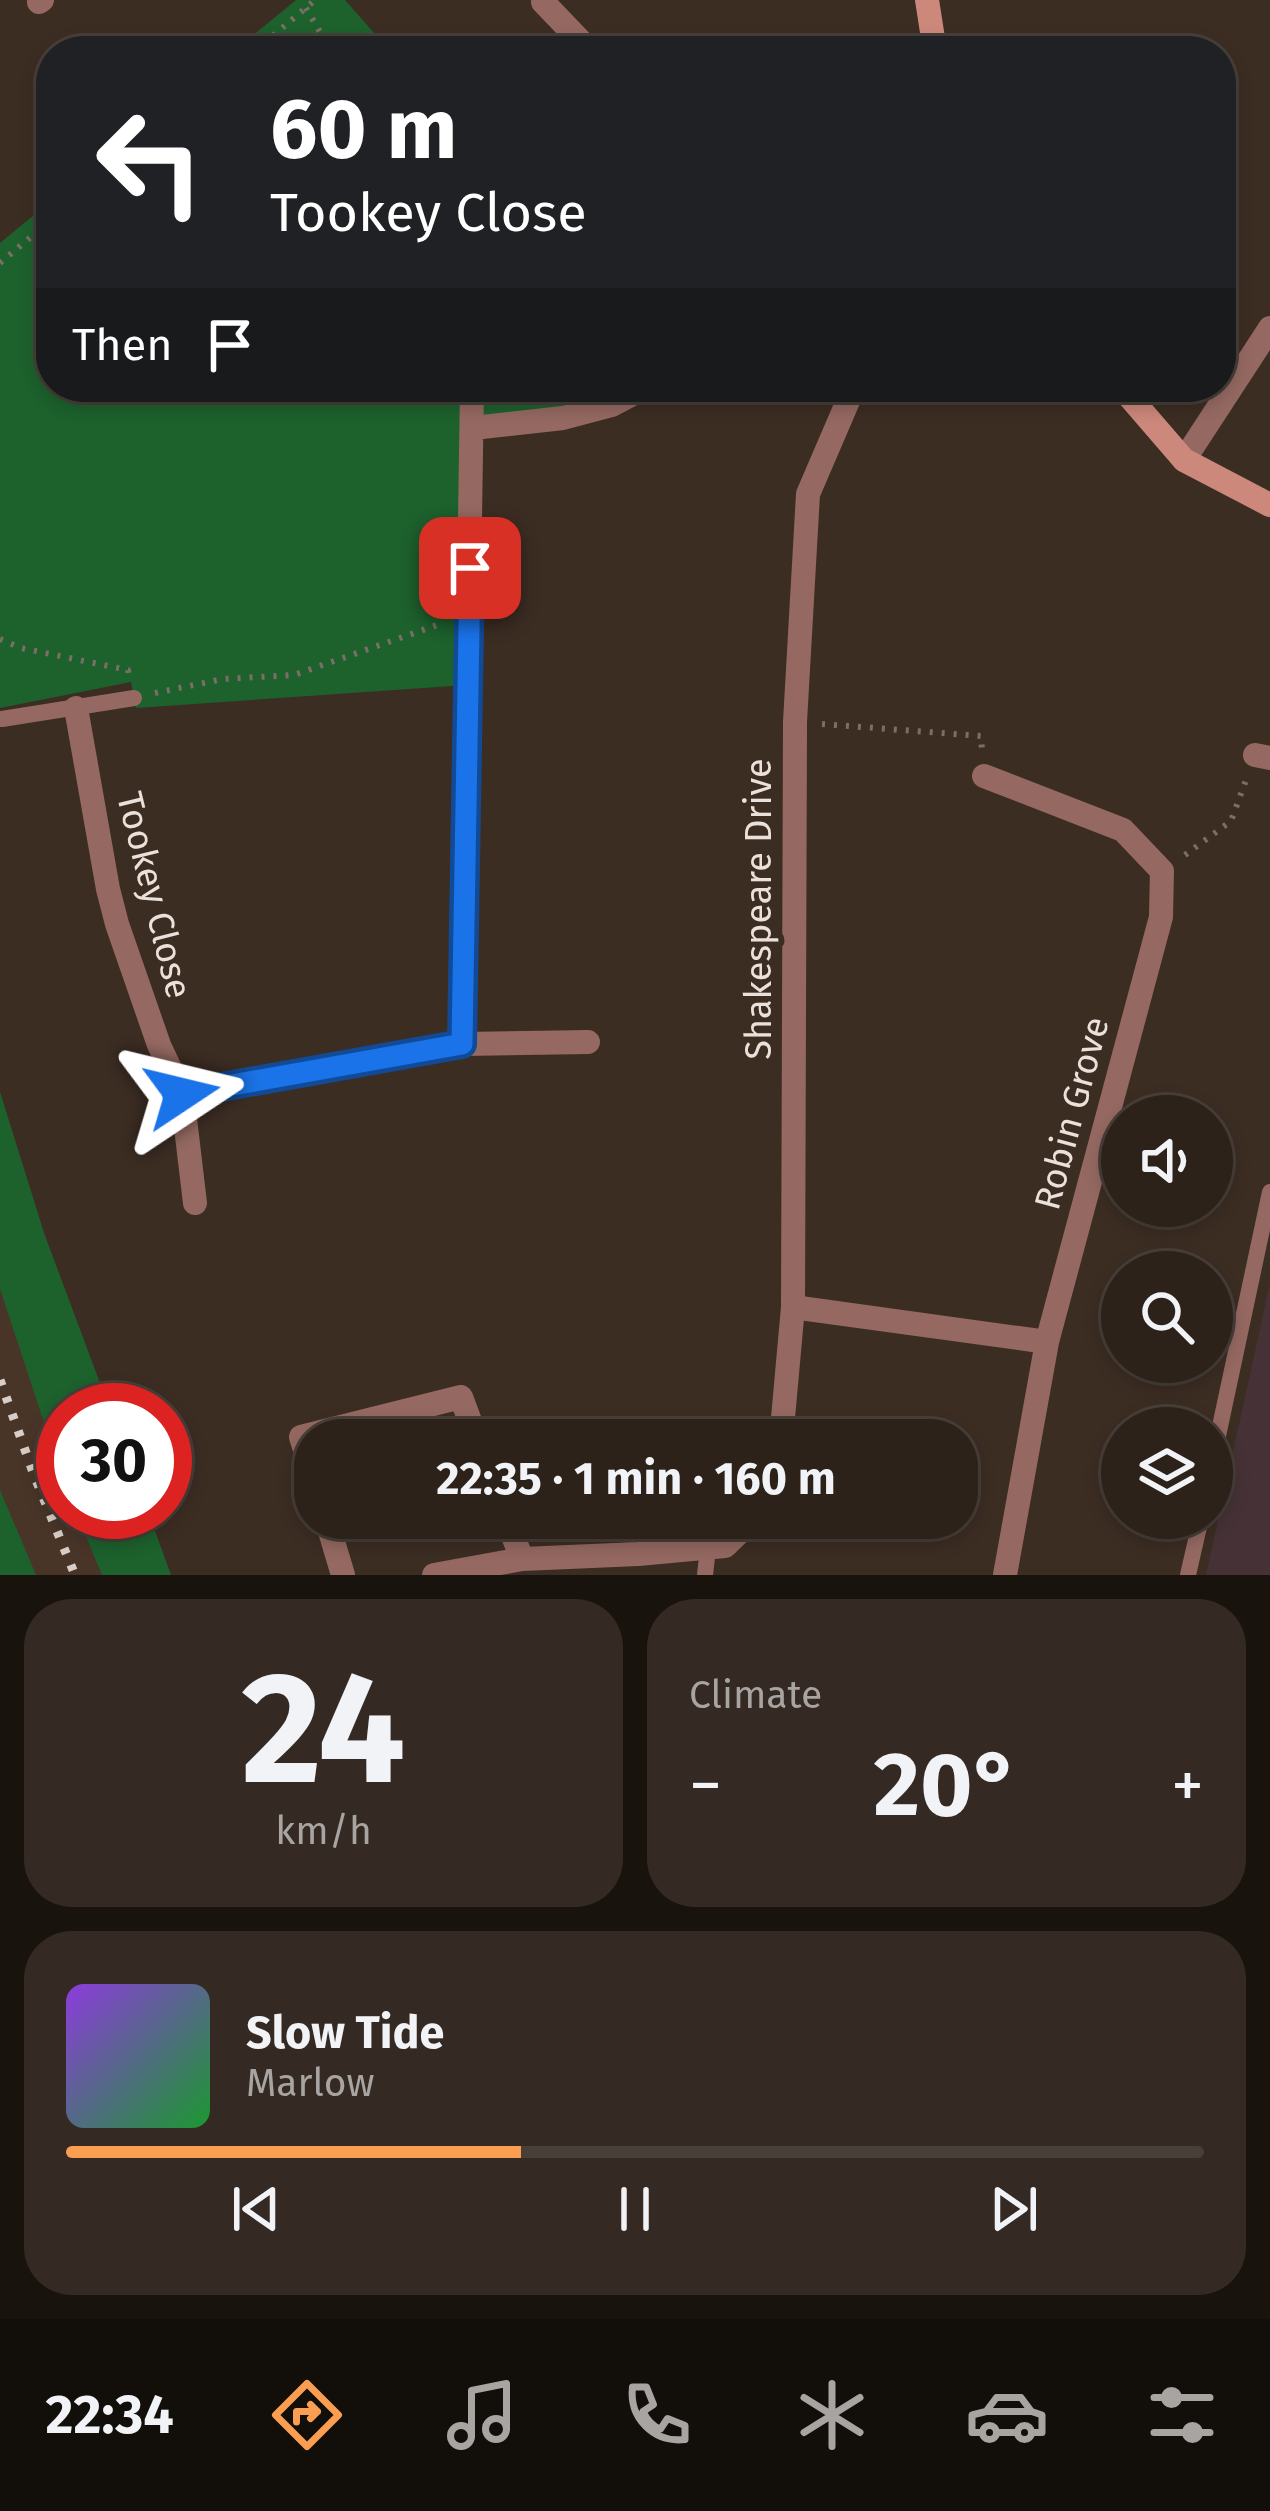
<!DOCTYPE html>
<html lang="en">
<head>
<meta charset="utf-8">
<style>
  :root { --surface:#2d221a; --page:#352a23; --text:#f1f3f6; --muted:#a7a4a2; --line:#483f39; --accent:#fb9e52 }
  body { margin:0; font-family:"Fira Sans",sans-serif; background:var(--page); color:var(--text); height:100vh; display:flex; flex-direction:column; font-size:45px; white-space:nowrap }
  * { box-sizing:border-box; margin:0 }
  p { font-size:39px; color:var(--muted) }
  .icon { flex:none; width:66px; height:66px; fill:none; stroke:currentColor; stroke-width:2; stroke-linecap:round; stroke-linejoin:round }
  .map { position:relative; height:1575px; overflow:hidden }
  .drawer { display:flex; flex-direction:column; gap:24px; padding:24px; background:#19130e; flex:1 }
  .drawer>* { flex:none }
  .guide { position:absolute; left:36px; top:36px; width:1200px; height:366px; border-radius:48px; box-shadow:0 6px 18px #0003,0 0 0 3px var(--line); background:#202124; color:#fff; overflow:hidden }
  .controls { position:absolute; left:1101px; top:1095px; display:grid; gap:24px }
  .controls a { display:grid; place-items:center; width:132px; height:132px; border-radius:50%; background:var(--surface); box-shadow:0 6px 18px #0003,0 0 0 3px var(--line); font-size:60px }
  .speed { position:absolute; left:36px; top:1383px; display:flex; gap:24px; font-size:60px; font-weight:700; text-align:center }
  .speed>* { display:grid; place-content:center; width:156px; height:156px; border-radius:50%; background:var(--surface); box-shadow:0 6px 18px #0003,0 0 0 3px var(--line); line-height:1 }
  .speed .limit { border:18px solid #d22; background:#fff; color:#111 }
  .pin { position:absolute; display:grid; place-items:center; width:102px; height:102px; color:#fff; margin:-51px; border-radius:24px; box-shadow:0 6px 18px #0006 }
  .me { position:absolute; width:132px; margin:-66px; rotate:80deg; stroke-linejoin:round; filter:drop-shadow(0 0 9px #0008) }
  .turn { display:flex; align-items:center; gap:42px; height:252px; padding:0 36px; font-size:54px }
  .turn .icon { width:156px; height:156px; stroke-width:2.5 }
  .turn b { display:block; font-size:84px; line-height:102px }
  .then { display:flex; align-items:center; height:114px; padding:0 36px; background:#0003; gap:24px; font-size:45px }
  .big { font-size:90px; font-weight:700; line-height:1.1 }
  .drawer .widget { flex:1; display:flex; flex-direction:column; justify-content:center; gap:18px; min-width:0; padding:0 42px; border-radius:48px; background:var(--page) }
  .drawer .dial { align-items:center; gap:0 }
  .dial b { font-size:156px; line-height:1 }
  .song { display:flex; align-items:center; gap:36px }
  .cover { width:144px; height:144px; border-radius:18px; background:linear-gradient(135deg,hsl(270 70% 55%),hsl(130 70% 35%)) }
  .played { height:12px; border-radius:6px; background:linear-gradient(90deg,var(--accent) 40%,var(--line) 40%) }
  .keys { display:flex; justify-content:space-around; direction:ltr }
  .heat { display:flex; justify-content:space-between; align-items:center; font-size:66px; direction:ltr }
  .drawer .tiles { flex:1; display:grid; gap:24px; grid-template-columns:1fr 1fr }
  .widget:last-child { grid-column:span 2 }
  .trip { position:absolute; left:294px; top:1419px; width:684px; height:120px; border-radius:48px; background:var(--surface); box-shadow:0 6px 18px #0003,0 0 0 3px var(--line); font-weight:700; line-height:120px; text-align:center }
  .tabs { display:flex; height:192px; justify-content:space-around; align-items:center; background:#120e0a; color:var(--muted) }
  .tabs .icon { width:84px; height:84px }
  .tabs .current { color:var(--accent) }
  .tabs b { font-size:54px; color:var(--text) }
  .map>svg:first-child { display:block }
  .built { fill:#493528 }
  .education { fill:#463236 }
  .green { fill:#1d612d }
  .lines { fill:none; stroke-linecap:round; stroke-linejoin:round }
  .path { stroke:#7b6e66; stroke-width:6; stroke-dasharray:3 9; stroke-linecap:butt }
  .lane { stroke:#956962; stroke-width:16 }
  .street { stroke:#956962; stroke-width:24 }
  .secondary { stroke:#cd887c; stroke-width:24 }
  .rail { stroke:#d8cec7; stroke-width:9; stroke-dasharray:6 12; stroke-linecap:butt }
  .route-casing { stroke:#114b97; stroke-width:30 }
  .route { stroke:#1a73e8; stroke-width:21 }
  .labels { text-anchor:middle; stroke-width:12; stroke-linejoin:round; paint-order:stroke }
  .street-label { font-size:36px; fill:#ebe1db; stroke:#3c2d23 }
</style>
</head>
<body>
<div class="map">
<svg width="1270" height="1575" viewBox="0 0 1270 1575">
  <rect width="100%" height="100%" fill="#3c2d23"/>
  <path class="built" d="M0,1092L44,1233L110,1410H63V1512H148L171,1575H0Z"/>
  <path class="education" d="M1270,1283V1575H1206Z"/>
  <path class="green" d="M296,0H345L390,51H234Z
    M51,201V387H646L473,428L467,685L136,708L131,682L0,708V243Z
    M0,1092L44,1233L110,1410H63V1480L0,1289Z
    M0,1490L36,1575H0Z
    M76,1512H148L171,1575H102Z"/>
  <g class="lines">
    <path class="path" d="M306,8L331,51
      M255,51L315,0
      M0,263L51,220
      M0,639L21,648L128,670L129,676
      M155,693L223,679L294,675L443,623
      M822,724L981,736L982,750
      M1185,855L1231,821L1246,780"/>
    <path class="lane" d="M2,719L134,698
      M1212,1464L1270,1192
      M705,1575L708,1548
      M1188,1575L1201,1518"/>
    <path class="street" d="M39,2L42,0
      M543,2L590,51
      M473,428L563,418L612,405L646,387
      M1184,460L1270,328
      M76,708L108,889L117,924L159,1045L182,1094L195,1203
      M1255,755L1270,758
      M984,776L1123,830L1162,871L1161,917L1047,1342L1005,1575
      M462,1044L472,387
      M182,1094L462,1044L588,1042
      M793,1307L1047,1342
      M781,1440L793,1307L795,722L808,494L854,387
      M315,1482L301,1437L461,1397L477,1440
      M326,1518L343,1575
      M506,1518L522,1559
      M434,1575L522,1559L638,1554L725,1546L754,1518"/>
    <path class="secondary" d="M927,0L935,51
      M1121,387L1184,460L1270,505"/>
    <path class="rail" d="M0,1380L34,1475L75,1575"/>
  </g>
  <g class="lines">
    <g class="route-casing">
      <path id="route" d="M182,1094L462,1044L470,568"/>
    </g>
    <use href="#route" class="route"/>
  </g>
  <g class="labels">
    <g class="street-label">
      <text transform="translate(155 895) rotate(76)" y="13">Tookey Close</text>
      <text transform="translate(758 909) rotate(-90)" y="13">Shakespeare Drive</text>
      <text transform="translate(1071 1113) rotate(-75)" y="13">Robin Grove</text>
    </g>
  </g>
</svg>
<div class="controls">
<a><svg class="icon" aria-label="sound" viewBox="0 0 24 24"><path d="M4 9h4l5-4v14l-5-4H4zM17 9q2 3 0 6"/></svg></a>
<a><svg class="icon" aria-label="search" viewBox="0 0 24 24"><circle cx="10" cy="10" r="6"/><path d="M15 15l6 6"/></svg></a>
<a><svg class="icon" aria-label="layers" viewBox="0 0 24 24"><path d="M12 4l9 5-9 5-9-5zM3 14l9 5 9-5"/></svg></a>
</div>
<div class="speed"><div class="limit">30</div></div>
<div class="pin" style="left:470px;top:568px;background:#d93025"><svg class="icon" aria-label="arrive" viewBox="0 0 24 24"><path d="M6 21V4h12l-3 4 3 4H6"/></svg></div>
<svg class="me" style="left:182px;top:1094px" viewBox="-20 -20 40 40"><path d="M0-17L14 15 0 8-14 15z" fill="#1a73e8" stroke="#fff" stroke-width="4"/></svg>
<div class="trip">22:35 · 1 min · 160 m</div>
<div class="guide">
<div class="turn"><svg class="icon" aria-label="left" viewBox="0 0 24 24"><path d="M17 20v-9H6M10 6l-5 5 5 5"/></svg><div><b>60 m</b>Tookey Close</div></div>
<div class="then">Then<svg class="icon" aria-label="arrive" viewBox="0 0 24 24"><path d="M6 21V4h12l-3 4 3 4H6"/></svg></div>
</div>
</div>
<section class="drawer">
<div class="tiles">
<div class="widget dial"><b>24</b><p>km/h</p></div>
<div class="widget"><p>Climate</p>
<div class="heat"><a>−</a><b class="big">20°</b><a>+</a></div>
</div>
<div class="widget">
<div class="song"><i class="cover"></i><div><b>Slow Tide</b><p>Marlow</p></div></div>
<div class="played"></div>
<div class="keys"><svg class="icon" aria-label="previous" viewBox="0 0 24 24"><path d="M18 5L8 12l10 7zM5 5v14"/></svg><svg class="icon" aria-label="pause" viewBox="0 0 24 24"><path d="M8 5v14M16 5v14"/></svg><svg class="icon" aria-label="next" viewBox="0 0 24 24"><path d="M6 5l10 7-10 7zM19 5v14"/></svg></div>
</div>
</div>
</section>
<nav class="tabs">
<b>22:34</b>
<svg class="icon current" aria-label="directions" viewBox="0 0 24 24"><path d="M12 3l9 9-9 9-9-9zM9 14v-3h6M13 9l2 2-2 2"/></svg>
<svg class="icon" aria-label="music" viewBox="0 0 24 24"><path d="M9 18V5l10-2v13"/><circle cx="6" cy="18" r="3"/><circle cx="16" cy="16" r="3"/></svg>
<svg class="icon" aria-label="phone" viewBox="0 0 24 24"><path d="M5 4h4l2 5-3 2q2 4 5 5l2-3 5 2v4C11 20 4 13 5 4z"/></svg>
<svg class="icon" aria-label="climate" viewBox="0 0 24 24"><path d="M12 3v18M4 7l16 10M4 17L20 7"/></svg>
<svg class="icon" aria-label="car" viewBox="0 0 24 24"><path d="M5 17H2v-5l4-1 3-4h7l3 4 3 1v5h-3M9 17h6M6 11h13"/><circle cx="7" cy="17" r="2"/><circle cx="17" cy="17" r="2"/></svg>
<svg class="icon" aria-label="filters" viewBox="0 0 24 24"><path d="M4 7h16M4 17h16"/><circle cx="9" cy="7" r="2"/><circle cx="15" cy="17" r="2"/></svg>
</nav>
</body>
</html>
